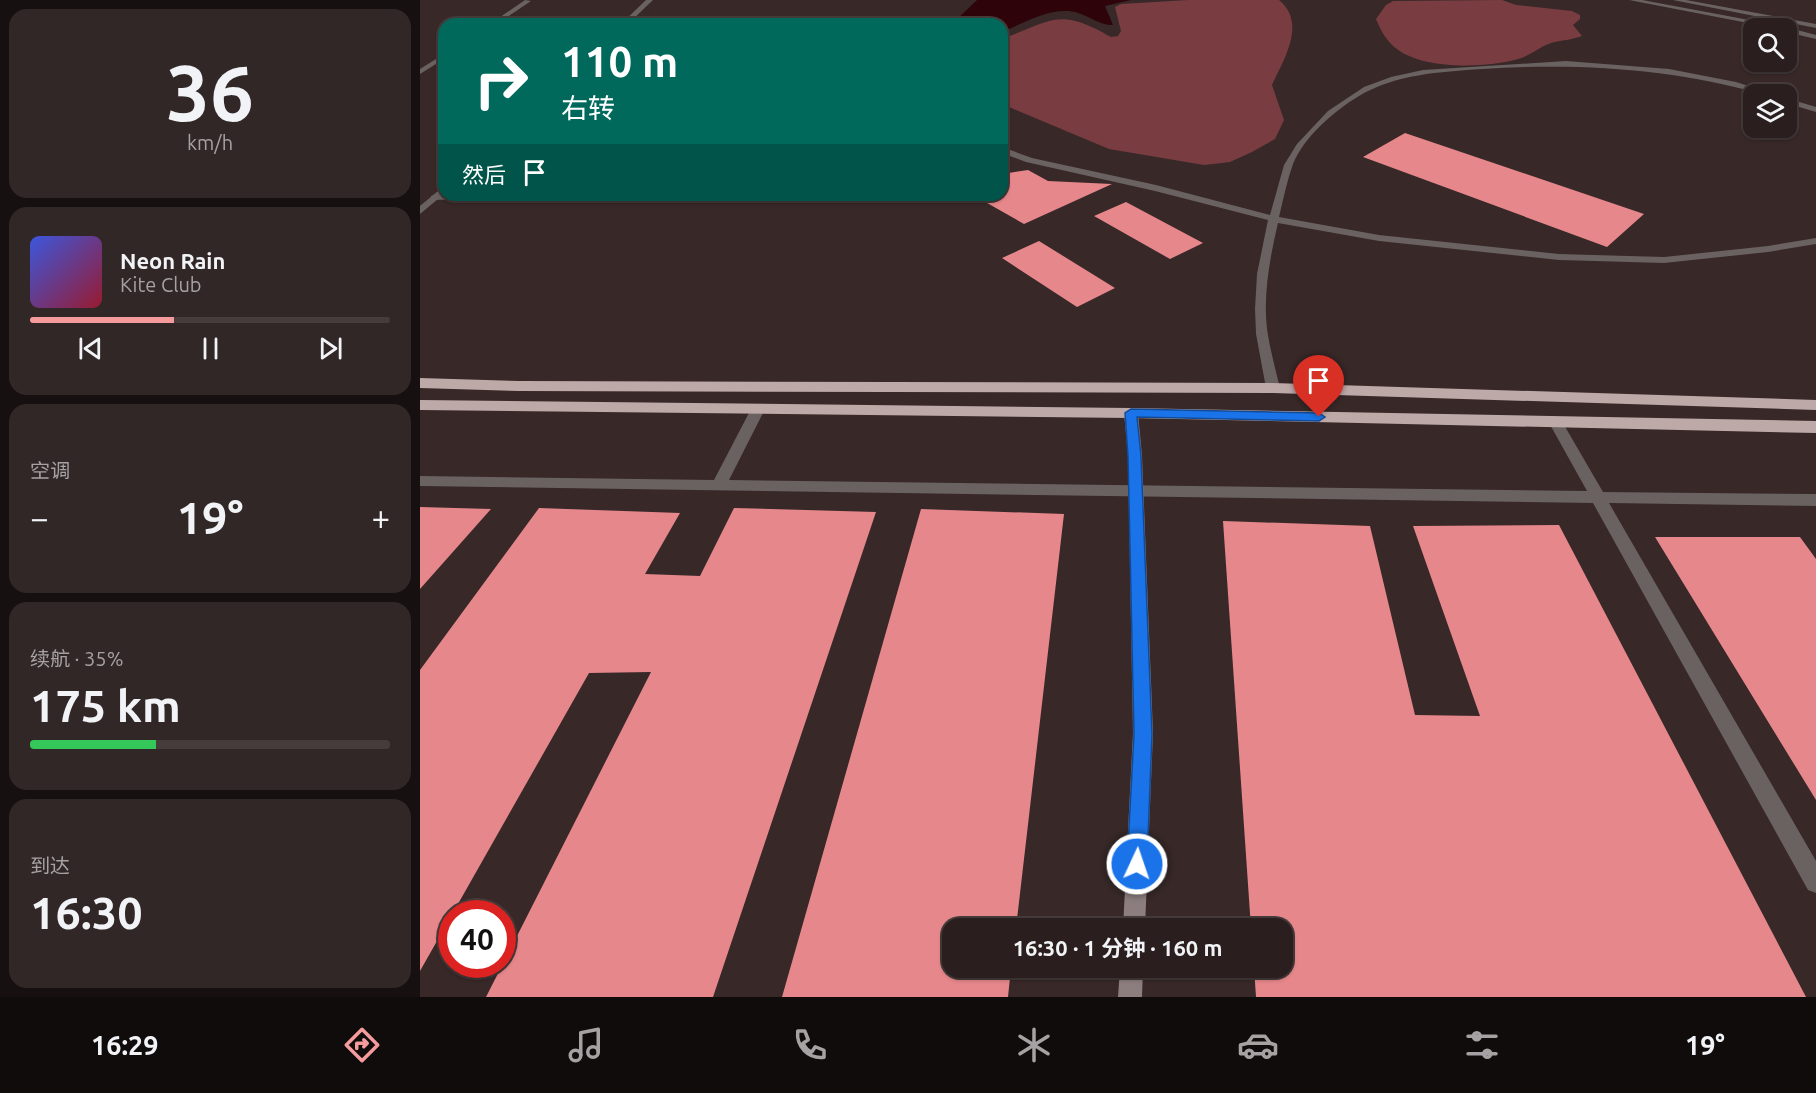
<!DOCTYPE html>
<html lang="zh">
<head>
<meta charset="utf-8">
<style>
  :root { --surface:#2a1e1e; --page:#322727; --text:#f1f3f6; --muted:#a5a2a4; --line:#463c3c; --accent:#f59b9e }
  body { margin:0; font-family:Ubuntu,"Noto Sans SC",sans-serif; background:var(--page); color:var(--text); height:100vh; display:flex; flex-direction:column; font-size:22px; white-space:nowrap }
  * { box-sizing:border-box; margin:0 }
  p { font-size:20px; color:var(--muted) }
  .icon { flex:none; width:33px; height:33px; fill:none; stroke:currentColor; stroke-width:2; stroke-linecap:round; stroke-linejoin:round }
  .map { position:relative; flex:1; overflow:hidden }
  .drawer { display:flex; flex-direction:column; gap:9px; padding:9px; background:#171010; width:420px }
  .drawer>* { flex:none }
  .guide { position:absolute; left:18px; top:18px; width:570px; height:183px; border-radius:18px; box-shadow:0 2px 4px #0004,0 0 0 2px var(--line); background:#00695c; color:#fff; overflow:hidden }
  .fabs { position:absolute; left:1323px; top:18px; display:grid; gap:12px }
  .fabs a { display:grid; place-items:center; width:54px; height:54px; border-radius:12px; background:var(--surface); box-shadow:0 2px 4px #0004,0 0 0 2px var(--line); font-size:30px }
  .speed { position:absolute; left:18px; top:900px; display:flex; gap:12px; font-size:30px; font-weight:700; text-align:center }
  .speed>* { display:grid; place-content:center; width:78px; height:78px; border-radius:50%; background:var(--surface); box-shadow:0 2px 4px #0004,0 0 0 2px var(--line); line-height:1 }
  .speed .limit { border:9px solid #d22; background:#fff; color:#111 }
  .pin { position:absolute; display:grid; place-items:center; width:51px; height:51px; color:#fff; margin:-62px -26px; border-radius:50% 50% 50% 0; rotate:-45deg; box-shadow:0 0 6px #0007 }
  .pin .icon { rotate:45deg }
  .me { position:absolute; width:66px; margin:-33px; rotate:3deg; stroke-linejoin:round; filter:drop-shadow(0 0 4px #0008) }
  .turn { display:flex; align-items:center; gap:21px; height:126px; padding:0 24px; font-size:27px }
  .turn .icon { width:78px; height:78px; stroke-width:2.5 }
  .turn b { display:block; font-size:42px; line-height:51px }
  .then { display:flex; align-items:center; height:57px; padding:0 24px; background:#0003; gap:12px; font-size:22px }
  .big { font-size:45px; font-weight:700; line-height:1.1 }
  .drawer .widget { flex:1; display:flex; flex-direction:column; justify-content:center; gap:9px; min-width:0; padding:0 21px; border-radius:18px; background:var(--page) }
  .drawer .dial { align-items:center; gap:0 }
  .dial b { font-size:78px; line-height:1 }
  .song { display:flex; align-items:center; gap:18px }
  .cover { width:72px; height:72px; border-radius:9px; background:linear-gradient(135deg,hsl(230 70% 55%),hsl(350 70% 35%)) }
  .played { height:6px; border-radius:3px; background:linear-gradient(90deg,var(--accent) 40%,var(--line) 40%) }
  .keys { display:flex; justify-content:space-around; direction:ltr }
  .heat { display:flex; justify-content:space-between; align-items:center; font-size:33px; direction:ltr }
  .charge { height:9px; border-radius:4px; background:linear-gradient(90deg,#34c759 35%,var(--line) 0) }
  .trip { position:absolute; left:522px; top:918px; width:351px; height:60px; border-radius:18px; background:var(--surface); box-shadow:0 2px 4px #0004,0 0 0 2px var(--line); font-weight:700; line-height:60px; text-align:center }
  .menu { display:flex; height:96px; justify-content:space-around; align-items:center; background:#110c0c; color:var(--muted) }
  .menu .icon { width:42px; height:42px }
  .menu .on { color:var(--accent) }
  .menu b { font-size:27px; color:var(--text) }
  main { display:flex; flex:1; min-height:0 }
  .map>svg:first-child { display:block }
  .green { fill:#793d41 }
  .water { fill:#2e040a }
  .building { fill:#e6878b }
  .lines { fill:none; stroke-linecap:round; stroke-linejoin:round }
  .lane { fill:#6a6161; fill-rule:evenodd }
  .street { fill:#6a6161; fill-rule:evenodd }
  .secondary { fill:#8c7e7e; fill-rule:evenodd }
  .highway { fill:#bea9a9; fill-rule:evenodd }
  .route { fill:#1a73e8; stroke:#114b97; stroke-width:1.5 }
</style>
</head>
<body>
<main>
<section class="drawer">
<div class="widget dial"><b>36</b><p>km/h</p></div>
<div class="widget">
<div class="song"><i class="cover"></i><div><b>Neon Rain</b><p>Kite Club</p></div></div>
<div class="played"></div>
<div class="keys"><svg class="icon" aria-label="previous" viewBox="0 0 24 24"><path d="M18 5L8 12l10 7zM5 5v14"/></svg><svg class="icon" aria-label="pause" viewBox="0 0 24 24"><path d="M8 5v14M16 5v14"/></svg><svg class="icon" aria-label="next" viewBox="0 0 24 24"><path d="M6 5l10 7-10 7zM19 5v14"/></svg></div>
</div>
<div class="widget"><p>空调</p>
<div class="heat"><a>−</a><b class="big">19°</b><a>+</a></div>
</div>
<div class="widget"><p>续航 · 35%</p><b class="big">175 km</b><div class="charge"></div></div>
<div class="widget"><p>到达</p><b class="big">16:30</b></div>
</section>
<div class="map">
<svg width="1396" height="997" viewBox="0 0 1396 997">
  <rect width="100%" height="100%" fill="#382828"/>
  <path class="green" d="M768,0H859C887,23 864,59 852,85L864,120L855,139L832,152L810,162L784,165L689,149L582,104V39C635,19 639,8 691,37L698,36L701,31L695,7L701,4Z
    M1082,0L1096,5L1152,11L1160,15V19L1153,25L1162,36C1152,40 1141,40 1131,43C1119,47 1110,56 1098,59C1066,68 1004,70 977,49C967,42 961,31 956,19L966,5L973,1Z"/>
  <path class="water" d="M557,0H711L685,6L693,25C679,25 671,17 658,13C634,5 604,23 582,32V24H532Z"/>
  <path class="building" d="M985,133L1224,214L1187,247L943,157Z
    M608,170L628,181L692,184L604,224L553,195H582V174Z
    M706,202L783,243L750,259L674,216Z
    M619,241L695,288L657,307L582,258Z
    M0,507L71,509L0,589Z
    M119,508L260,513L225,574L280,576L314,508L456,512L293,997H66L231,672L169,673L0,971V670Z
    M501,509L644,514L596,928H532V968H591L588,997H362Z
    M803,521L950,526L995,715L1060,716L993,526L1139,525L1386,997H836L834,968H862V928H831Z
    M1235,537H1380L1396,559V800Z"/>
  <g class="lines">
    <path class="lane" d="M105,0L111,1L77,24H70Z
      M1253,0H1266L1396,24V28Z
      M24,54V59L0,74V69Z
      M14,195H83L78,198L11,200V196Z
      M338,405L345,409L309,480L1167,491L1128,421L1135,416L1140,418L1183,492L1396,494V506L1189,503L1396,861V893L1388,890L1173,503L0,486V476L294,480L331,409Z"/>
    <path class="street" d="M226,0H233L208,24H201Z
      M1209,0H1222L1362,26L1396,35V39L1366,32V28H1354Z
      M1146,61L1249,69L1316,82L1353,94H1342C1249,68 1158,63 1062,69C1020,72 976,74 939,96C914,111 884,137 873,164C867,181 863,200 859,217L959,235L1139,254L1244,257L1348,246L1396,238V244L1348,252L1244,263L1139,260L959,241L858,223C850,257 843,294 847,329C850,349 855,368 860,388L853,392L846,388L836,334L835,309L837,274L848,220L735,191L606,162L582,153V147L612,158L736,185L850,215L864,165L877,144L908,111L944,87L971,77L1003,70Z
      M1366,98L1396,107V112L1366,103Z
      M24,186V194L0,214V206Z"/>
    <path class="secondary" d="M711,409L718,413L722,456L733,733L725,928H703L713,733L708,456L704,413Z
      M700,968H723L722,997H698Z"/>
    <path class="highway" d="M0,378L99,381L853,383L1396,400V410L853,393L99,391L0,388Z
      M0,400L711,408L1396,421V433L711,418L0,410Z"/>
  </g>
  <path class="route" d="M711,409L899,413L905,417L899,421L717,417L721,456L732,734L727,864L724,870L717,873L710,870L707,864L714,734L708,456L705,413Z"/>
</svg>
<div class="fabs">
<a><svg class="icon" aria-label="search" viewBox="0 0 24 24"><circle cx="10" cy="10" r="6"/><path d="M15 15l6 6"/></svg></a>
<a><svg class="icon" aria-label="layers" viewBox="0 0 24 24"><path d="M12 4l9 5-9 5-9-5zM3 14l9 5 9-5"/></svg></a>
</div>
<div class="speed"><div class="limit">40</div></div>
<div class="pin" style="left:899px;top:417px;background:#d93025"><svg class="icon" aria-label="arrive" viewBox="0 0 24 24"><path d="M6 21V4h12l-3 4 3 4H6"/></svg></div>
<svg class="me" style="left:717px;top:864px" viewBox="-20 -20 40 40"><circle r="17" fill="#1a73e8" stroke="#fff" stroke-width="3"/><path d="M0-11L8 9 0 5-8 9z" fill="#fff"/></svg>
<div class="trip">16:30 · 1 分钟 · 160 m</div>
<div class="guide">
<div class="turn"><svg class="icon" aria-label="right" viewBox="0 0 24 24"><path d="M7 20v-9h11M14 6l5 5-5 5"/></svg><div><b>110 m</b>右转</div></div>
<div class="then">然后<svg class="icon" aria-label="arrive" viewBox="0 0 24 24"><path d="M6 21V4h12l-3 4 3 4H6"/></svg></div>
</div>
</div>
</main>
<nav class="menu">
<b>16:29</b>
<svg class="icon on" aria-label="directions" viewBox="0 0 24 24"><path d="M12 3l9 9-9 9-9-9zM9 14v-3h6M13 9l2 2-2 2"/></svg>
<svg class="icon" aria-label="music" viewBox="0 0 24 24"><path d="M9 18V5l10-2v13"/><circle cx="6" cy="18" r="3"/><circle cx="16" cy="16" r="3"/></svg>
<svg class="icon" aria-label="phone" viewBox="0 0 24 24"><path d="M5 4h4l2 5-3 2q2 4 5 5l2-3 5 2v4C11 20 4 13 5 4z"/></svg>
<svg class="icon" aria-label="climate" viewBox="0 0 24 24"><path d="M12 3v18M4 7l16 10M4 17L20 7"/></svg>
<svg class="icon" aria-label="car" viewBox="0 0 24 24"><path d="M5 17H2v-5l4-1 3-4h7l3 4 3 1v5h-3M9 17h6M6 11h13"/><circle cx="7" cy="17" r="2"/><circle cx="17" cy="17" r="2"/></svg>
<svg class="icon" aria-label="filters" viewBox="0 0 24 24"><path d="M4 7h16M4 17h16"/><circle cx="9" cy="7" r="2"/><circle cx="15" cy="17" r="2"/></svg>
<b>19°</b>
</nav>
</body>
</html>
